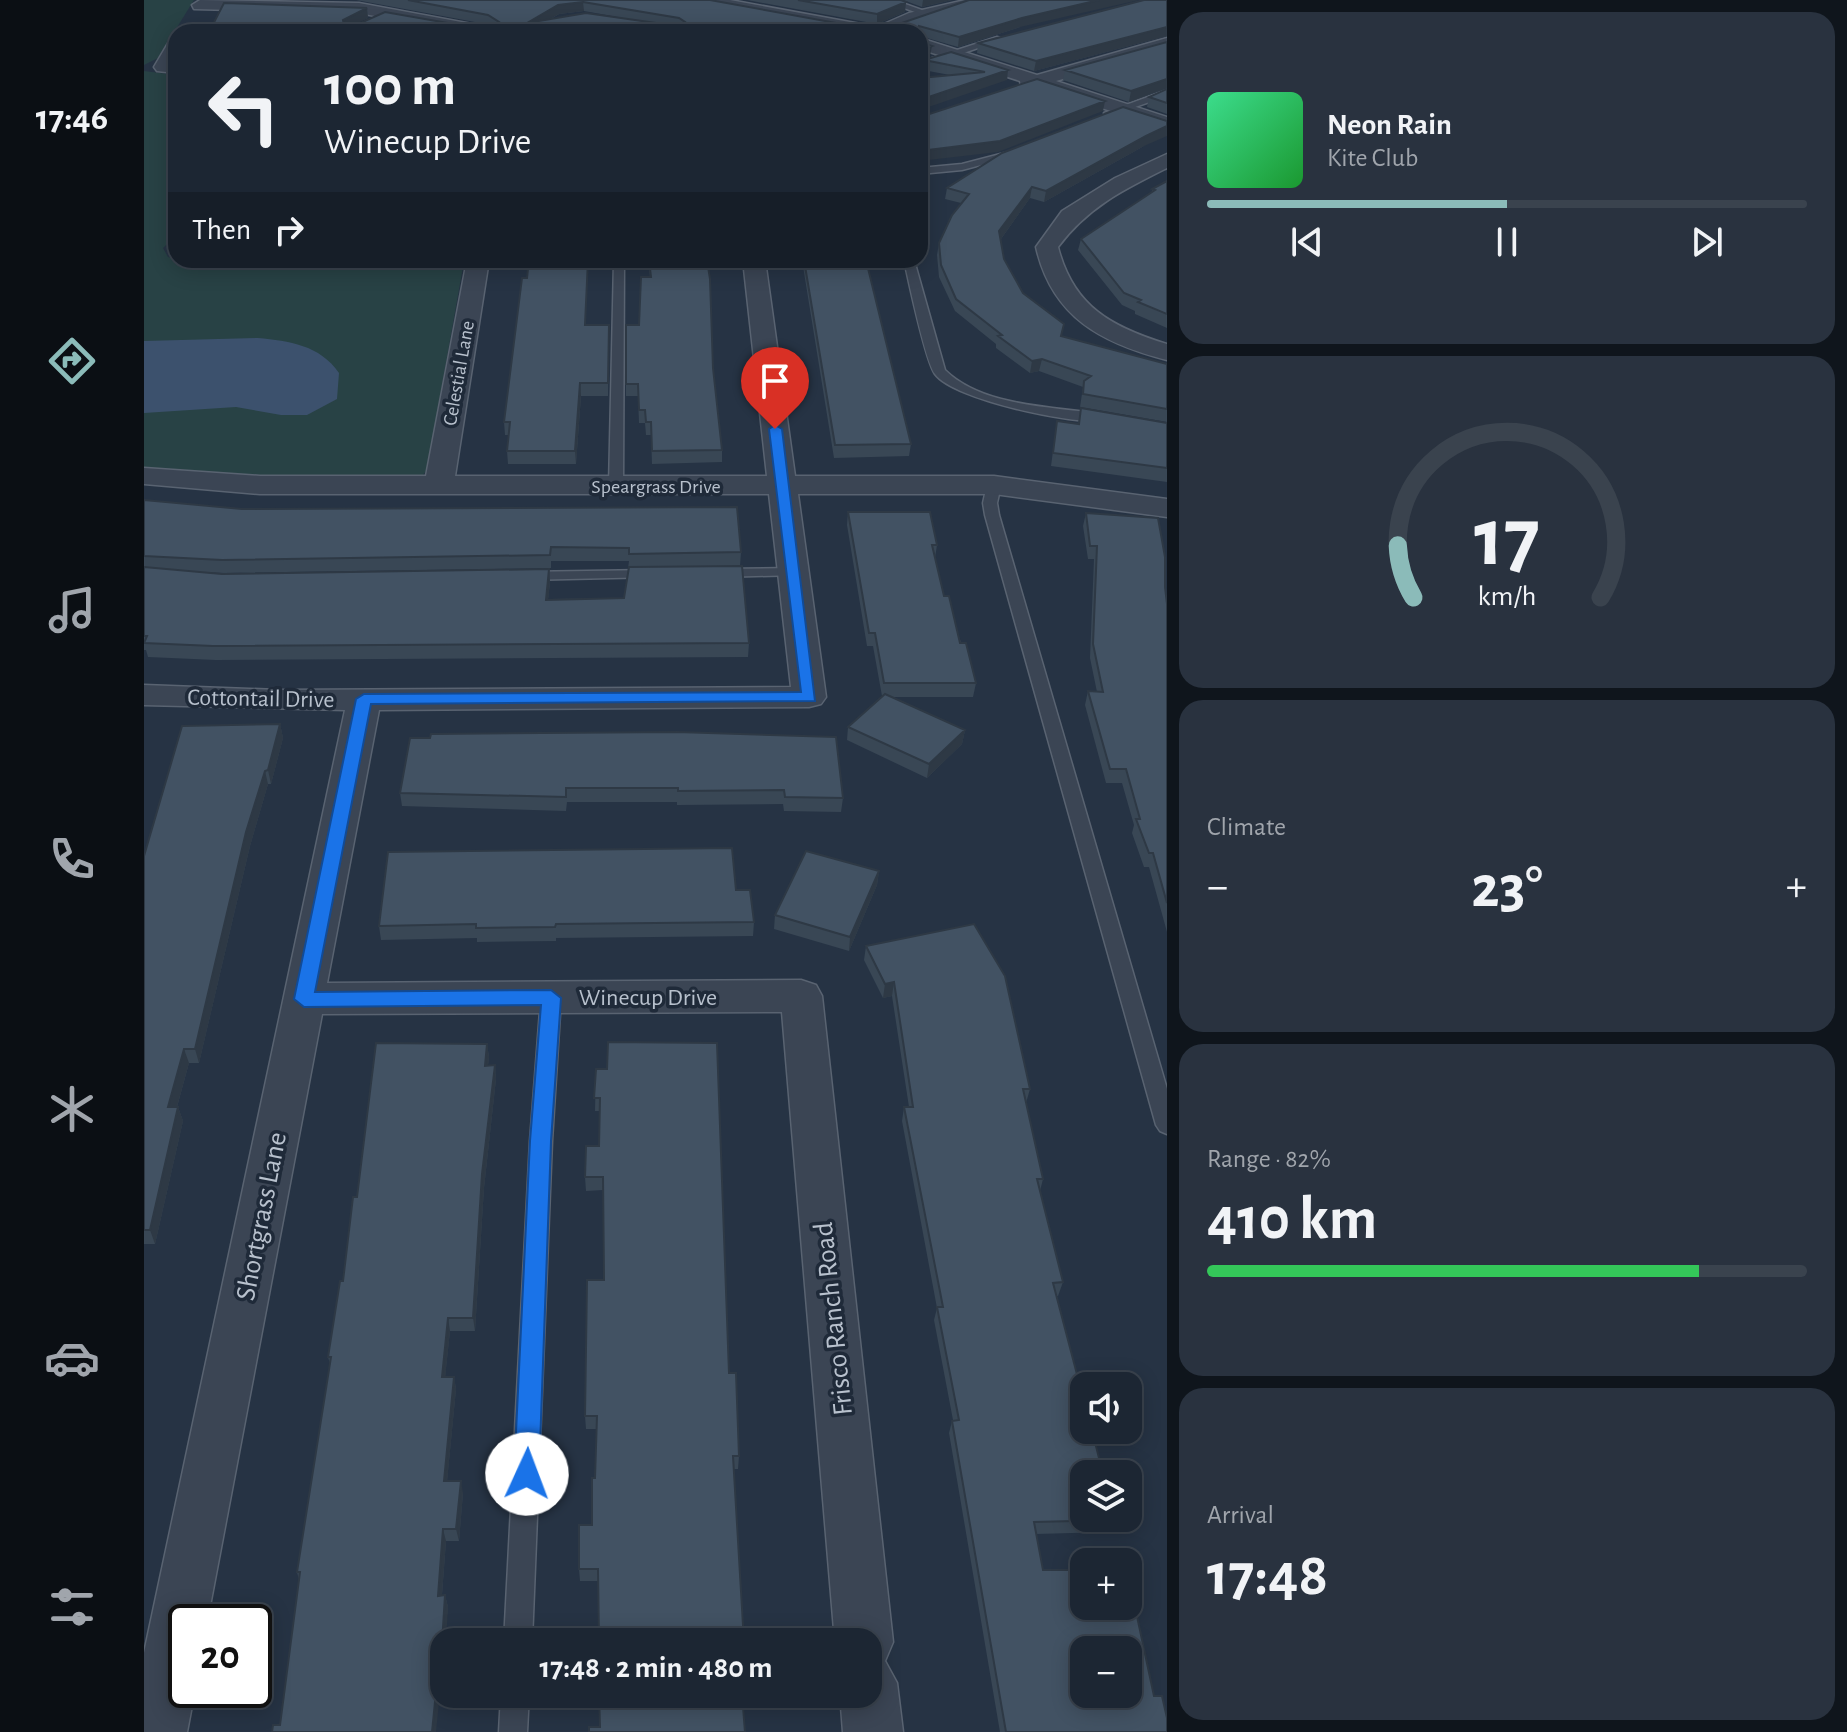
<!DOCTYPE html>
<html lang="en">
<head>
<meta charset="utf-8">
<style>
  :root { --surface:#1c2633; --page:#29323f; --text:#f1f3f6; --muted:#a0a5ac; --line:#3a434e; --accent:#8bbbb9 }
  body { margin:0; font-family:"Alegreya Sans",sans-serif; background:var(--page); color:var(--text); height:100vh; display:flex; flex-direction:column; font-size:30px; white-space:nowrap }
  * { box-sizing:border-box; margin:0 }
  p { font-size:26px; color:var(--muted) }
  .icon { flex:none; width:44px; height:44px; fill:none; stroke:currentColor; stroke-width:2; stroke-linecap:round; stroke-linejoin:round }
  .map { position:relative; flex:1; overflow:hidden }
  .sheet { display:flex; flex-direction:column; gap:12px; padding:12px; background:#0f151c; width:680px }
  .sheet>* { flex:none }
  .top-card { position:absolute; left:24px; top:24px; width:760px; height:244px; border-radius:24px; box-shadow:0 4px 20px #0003,0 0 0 2px var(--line); background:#1c2633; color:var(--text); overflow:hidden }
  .controls { position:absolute; left:926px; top:1372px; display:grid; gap:16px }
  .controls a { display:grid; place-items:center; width:72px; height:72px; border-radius:16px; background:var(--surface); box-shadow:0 4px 20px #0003,0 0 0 2px var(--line); font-size:40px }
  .speed { position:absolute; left:24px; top:1604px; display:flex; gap:16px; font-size:40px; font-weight:700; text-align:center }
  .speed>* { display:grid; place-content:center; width:104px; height:104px; border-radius:50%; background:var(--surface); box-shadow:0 4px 20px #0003,0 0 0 2px var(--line); line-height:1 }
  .speed .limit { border:4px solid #111; border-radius:12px; background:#fff; color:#111 }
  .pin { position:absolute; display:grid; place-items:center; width:68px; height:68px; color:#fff; margin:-82px -34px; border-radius:50% 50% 50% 0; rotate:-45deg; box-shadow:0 0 8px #0007 }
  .pin .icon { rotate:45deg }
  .me { position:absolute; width:88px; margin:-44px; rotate:2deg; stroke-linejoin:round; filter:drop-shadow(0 0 6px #0008) }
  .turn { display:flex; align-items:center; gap:28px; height:168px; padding:0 24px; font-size:36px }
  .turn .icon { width:104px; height:104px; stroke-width:2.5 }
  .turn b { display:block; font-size:56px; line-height:68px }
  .then { display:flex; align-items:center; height:76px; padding:0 24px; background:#0003; gap:16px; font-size:30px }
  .big { font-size:60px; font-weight:700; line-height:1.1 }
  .sheet .widget { flex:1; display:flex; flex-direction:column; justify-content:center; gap:12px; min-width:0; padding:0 28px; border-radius:24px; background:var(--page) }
  .sheet .dial { align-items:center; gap:0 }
  .dial svg { height:208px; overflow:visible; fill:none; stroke:var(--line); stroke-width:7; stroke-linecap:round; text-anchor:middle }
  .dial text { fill:var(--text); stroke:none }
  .song { display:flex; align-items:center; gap:24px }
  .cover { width:96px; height:96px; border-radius:12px; background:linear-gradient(135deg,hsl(150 70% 55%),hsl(130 70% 35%)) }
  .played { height:8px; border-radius:4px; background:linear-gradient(90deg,var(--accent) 50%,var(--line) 50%) }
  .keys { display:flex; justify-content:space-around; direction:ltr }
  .heat { display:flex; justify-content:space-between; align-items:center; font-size:44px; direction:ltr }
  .charge { height:12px; border-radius:6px; background:linear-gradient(90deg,#34c759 82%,var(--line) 0) }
  .trip { position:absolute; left:286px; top:1628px; width:452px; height:80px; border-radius:24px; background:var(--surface); box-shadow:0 4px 20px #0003,0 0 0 2px var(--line); font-weight:700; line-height:80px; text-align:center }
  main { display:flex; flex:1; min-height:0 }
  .dock { display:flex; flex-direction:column; width:144px; justify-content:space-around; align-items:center; background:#0b0f14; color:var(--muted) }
  .dock .icon { width:56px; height:56px }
  .dock .active { color:var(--accent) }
  .dock b { font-size:36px; color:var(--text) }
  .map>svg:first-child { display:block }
  .green { fill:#284245 }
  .water { fill:#3c516d }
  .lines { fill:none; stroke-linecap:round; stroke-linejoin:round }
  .lane-casing { stroke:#596371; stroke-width:3 }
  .street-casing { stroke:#596371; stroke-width:3 }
  .lane { fill:#3b4554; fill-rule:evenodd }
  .street { fill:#3b4554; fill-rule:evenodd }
  .wall { fill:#394755; fill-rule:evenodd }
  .shaded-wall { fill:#2e3945 }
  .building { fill:#425263; stroke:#2e3945; stroke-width:2; fill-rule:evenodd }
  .route { fill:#1a73e8; stroke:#114b97; stroke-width:2 }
  .labels { text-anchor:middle; stroke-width:7; stroke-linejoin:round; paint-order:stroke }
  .far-street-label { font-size:20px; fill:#b8c1cd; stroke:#1f2a39 }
  .street-label { font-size:24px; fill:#b8c1cd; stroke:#1f2a39 }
  .near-street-label { font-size:28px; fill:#b8c1cd; stroke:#1f2a39 }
</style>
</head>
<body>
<main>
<nav class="dock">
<b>17:46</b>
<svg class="icon active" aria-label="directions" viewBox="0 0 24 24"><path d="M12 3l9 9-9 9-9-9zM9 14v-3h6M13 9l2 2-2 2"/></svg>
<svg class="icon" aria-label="music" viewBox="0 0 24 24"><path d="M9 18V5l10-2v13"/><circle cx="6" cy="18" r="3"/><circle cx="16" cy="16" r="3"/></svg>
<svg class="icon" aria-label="phone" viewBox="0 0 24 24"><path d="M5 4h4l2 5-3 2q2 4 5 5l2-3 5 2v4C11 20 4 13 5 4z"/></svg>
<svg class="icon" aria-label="climate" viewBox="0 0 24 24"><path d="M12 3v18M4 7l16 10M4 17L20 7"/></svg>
<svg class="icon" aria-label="car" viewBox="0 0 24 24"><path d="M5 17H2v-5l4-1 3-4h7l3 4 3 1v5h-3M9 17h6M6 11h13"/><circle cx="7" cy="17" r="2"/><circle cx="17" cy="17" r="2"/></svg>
<svg class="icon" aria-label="filters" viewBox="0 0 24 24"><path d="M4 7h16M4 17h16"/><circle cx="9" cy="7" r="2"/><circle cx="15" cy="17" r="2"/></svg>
</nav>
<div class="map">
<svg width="1023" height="1732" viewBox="0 0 1023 1732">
  <rect width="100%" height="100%" fill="#263344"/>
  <path class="green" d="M0,0H50L14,58L0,65Z
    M0,71L32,75V235L19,248L24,257L39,261H320L283,470L278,476L260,481L0,470Z"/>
  <path class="water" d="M114,338C145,341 176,345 195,373L193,399L163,415H137L92,407L0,413V341Z"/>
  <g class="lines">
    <g class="lane-casing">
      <path id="lane" d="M738,0H750L789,14L782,16Z
        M853,37L860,39L776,68V62Z
        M1023,90V96L968,115L960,113Z
        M868,151L871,152V156L818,170L776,174V168L818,164Z
        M470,260H480L479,486L472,490L465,486Z
        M760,260H770L801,370C839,407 907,406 957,414L961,415V421C931,425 810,400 791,374C781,360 765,282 760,260Z
        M850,481L857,485L853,503L855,515L1023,1089V1134L1016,1131L1012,1125L841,515L839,503L843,485Z
        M649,568L656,572L654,575L576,577L569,573L576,569Z
        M507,570L514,574L512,577L380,580L373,576L380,572Z
        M407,991L414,993L417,998L408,1141L388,1642H360L386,1141L397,998L400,993Z
        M357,1694H385L383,1732H355Z"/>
    </g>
    <g class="street-casing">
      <path id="street" d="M56,0L215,3L344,27L353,32H316L215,13L50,9L48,5Z
        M551,0H586L733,27L765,13L821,0H849L751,32H703L559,5Z
        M776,38L893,75L1023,38V49L912,81L1023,117V129L892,87H877L876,81L776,49Z
        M32,39V73L13,71L10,67L26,40Z
        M1023,154V168C979,190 944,207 914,247C929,306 967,327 1023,344V360C957,343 908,317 892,247L918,211L971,178Z
        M323,260H345L311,476H623L599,260H621L651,476H850L1023,499V517L850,494H654L682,697L677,704L665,707L235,710L183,983L657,980L672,985L678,996L749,1642L741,1661L753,1683L759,1732H699L696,1694H724V1642H691L638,1012L178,1014L63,1622H42V1690H51L43,1732H0V1653L201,710L0,705V685L134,690L647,687L625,494H116L0,484V468L116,476H282Z"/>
    </g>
    <use href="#lane" class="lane"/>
    <use href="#street" class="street"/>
  </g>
  <path class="wall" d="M212,0H566L703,25L876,27L814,47L776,36V32H65L223,8L224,18L208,25H347ZM440,11L496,21L407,19L415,14Z
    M603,0H757L762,2L761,12L733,24Z
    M759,0H808L778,7Z
    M1023,0V36L890,71L833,53L834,43Z
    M1023,42V88L985,102L919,80L921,70Z
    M780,60L864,70L863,80L806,75L779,70Z
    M1023,89V114L1003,107L1005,97Z
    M1000,146L900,202L886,198L857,239L860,259L879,293L918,337L1023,364V422L936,407L939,387L895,371L886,373L852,348V344L811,311L795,277L793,255L795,243L817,203L801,199L803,188Z
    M1023,181V328L991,314V311L978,305L934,250L937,239L1008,192V189Z
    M504,260H563L569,368L578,450V462L508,464L507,435H502L501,423H495L494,396H482V325H495L506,277Z
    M658,260H722L767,444L765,456L690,458Z
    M383,278L442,325H465L464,396H437L432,464H364L363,451L365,435H361L360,422Z
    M937,408L1023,423V482L907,466L913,421L934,424Z
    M0,500L597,552L596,566L605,643L604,657L72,660L4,657L2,650H0ZM407,561H485L480,598L404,599L406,582L405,569L78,574L55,572L81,573L407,568Z
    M704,512L793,545L791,558L800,596L832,683L829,697H749L821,730L818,744L783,778L703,740L704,727L738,696L729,646H723L703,525Z
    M942,513L1021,587L1023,604V932L1005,867H1000L988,833L990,825L978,783H962L941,705L944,691L953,692L946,658L950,559H944L939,526Z
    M136,724L139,738L127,784H124L106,846L55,1063H45L33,1107H34L39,1121L11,1244H0V856Z
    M266,738L699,798L697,812L640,811L639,804L533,805V802H423L422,811L258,806L256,793Z
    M735,871L733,885L705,951L630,929L631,915Z
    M592,890L610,922L609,936L412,938V941L333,942V938L237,940L235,926Z
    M722,946L886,1089L882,1103L899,1179L896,1191L919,1282L914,1296H913L971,1520L965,1532L892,1534L899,1570L1010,1696L1023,1732H856L805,1433L808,1421L809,1420L790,1320L793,1308L758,1121L760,1107H765L748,996L739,998L720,960Z
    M343,1044L345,1057L344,1065H351L352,1079L340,1188L331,1331H306L301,1377H310L312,1389L303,1481L319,1493L315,1541H302L298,1595H301L304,1607L300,1642L298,1702L136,1725L155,1580L153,1572L186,1364L184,1357L199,1281L213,1197Z
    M452,1069L585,1373L595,1456L594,1469H589L454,1581H436L435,1569L448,1525L453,1429H442L441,1416L460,1280L459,1190L442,1191L441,1177L455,1146L456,1111H451Z"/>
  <path class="shaded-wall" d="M779,0H808L778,7Z
    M955,0H995L876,27L814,47L815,37L878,18Z
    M439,2L440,11L415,14L384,32L383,23L414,5Z
    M762,2L761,12L733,24V14Z
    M223,8L224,18L200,29L199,20Z
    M1023,27V36L890,71L892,61Z
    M788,46L786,56L776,59V50Z
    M864,70L863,80L776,110V100Z
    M1023,79V88L985,102L987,91Z
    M961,101L959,111L854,152L776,161V151Z
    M1023,126V136L1000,146L900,202L902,191L1002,136Z
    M888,187L886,198L854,243L855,231Z
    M898,359L895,371L886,373L888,361Z
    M436,383L437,396L432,464L431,451Z
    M405,569L406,582L403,613L402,600Z
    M136,724L139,738L127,784L124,770Z
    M821,730L818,744L783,778L785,764Z
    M121,771L124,784L106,846L55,1063L51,1049L102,832Z
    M735,871L733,885L705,951L706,937Z
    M750,982L748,996L739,998L741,984Z
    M343,1044L345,1057L343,1079L341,1066Z
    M40,1049L45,1063L29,1121L24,1107Z
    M351,1065L352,1079L340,1188L331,1331L329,1318L338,1174Z
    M34,1107L39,1121L11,1244L6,1230Z
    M304,1318L306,1331L300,1389L298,1377Z
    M310,1377L312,1389L302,1493L300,1481Z
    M317,1481L319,1493L315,1541L312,1529Z
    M299,1529L302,1541L297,1607L294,1596Z
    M301,1595L304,1607L302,1642H300L298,1702L295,1692Z
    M292,1692L295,1702L292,1732H288Z"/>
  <path class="building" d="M264,0H566L703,25H752L825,0H955L878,18L815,37L775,26V32H621L576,24L586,32H65L80,3L223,8L199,20L200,25H212L241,12L315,25H352L355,22L344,15ZM439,2L535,18L541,22L538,25H526L442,13L383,23L414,5Z
    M654,0H757L762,2L733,14Z
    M1000,0H1023V27L892,61L834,43Z
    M776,42L788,46L776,50Z
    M1023,42V79L987,91L921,70Z
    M807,52L864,70L776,100V104V78L841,72L780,60Z
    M893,79L961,101L856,141L776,151V117Z
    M1023,89V103L1005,97Z
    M979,107L1023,121V126L1002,136L902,191L888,187L855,231L860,259L879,293L920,324L917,336L1023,364V409L939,394L940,381L947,376L898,359L888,361L854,336L858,335L812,299L797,265L795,243L808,215L825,194L803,188L858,153Z
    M1023,181V314L994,302L997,300L980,293L937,239L1011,190L1008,189Z
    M385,260H444L441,325H465L464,383H436L431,451H363L366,422H360L378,278H383Z
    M505,260H563L566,279L569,368L578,450L508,451L507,422H502L501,410H495L494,384H482V325H495L497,277H507Z
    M660,260H722L767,444L691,445Z
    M937,408L1023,423V468L909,453L913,421L935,424Z
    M0,500L98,509L593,507L597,552L485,554V548L407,547L406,555L78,560L0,556Z
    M704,512H786L793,545H788L800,596H805L816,643H822L832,683H740L731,633H725Z
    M942,513L1014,518L1021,557V587L1023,604V903L1009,853H1005L992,819H996L982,769H966L944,691L959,692L949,644L953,546H946Z
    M598,566L605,643L69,646L0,643L3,636H0V567L78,574L405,569L402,600L480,598L485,567Z
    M741,694L821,730L785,764L704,727Z
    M136,724L124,770L121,771L102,832L51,1049H40L24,1107H34L6,1230H0V856L38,726Z
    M533,732L692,737L699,798L641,797L640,790L534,791V788H422V797L256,793L266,738H286L287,734Z
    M588,848L592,890H606L610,922L412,924L411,927L332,928V924L235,926L244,852Z
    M662,851L735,871L706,937L631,915Z
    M830,924L861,976L886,1089H879L899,1179H893L919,1282L909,1283L940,1401V1430H948L959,1474H940V1518H970L971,1520L890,1522L899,1570H940V1606H984V1574L1010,1696H1018L1023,1718V1732H862L808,1421L815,1420L793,1307H799L760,1107H769L750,982L741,984L722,946ZM940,1650H984V1694H940Z
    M464,1042L573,1043L585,1373H592L595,1456H589L600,1642H455L454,1569H435V1525H448V1478H451L453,1416H441L443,1280H460L459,1177H441L442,1146H455L456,1098H450L452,1069H463Z
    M232,1043L343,1044L341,1066L351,1065L338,1174L329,1318H304L298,1377H310L300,1481H317L312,1529H299L294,1596L301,1595L295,1692H292L288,1732H128L129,1725H136L156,1572H153L187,1357H184L196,1281H199L209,1197H213Z
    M455,1694H598L601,1732H445V1727H456Z"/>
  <path class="route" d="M631,425L638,429L671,701L227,704L171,992L407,990L417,998L407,1141L395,1474L392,1482L383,1486L374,1482L370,1474L386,1141L397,1005L160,1007L150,999L212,699L220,694L657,692L625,429Z"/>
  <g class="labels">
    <g class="far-street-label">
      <text transform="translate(314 373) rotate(-80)" y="7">Celestial Lane</text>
      <text x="512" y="493">Speargrass Drive</text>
    </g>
    <g class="street-label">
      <text transform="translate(117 698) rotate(1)" y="8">Cottontail Drive</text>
      <text x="504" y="1005">Winecup Drive</text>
    </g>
    <g class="near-street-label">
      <text transform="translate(116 1216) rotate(-79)" y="10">Shortgrass Lane</text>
      <text transform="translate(688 1319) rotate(-96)" y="10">Frisco Ranch Road</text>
    </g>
  </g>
</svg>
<div class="controls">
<a><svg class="icon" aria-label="sound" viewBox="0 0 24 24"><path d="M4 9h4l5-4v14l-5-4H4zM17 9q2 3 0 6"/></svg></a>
<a><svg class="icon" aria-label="layers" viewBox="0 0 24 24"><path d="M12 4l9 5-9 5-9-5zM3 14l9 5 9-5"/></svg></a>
<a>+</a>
<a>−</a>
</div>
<div class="speed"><div class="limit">20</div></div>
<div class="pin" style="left:631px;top:429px;background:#d93025"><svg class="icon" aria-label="arrive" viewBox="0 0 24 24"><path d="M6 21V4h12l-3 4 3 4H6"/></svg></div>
<svg class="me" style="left:383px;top:1474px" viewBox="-20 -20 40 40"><circle r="19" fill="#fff"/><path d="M0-13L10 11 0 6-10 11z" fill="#1a73e8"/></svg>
<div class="trip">17:48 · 2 min · 480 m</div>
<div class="top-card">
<div class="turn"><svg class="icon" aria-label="left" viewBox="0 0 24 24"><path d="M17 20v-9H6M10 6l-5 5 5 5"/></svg><div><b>100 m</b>Winecup Drive</div></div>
<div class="then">Then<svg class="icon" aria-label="right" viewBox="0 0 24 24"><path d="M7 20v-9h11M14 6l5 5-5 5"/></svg></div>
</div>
</div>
<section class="sheet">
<div class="widget">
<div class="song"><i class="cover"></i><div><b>Neon Rain</b><p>Kite Club</p></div></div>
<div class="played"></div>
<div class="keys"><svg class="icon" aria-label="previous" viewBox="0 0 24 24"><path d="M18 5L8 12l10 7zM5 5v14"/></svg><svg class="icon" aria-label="pause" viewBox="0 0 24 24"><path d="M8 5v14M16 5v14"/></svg><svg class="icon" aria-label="next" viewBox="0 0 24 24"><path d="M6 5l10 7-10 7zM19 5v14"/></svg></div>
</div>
<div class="widget dial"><svg viewBox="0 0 100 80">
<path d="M14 69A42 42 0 1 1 86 69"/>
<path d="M14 69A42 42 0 0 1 8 49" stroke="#8bbbb9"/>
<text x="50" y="56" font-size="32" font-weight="700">17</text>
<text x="50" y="72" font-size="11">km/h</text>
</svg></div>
<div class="widget"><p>Climate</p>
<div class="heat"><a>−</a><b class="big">23°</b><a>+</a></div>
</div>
<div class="widget"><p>Range · 82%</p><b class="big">410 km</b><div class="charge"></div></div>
<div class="widget"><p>Arrival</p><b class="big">17:48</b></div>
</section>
</main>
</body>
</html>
